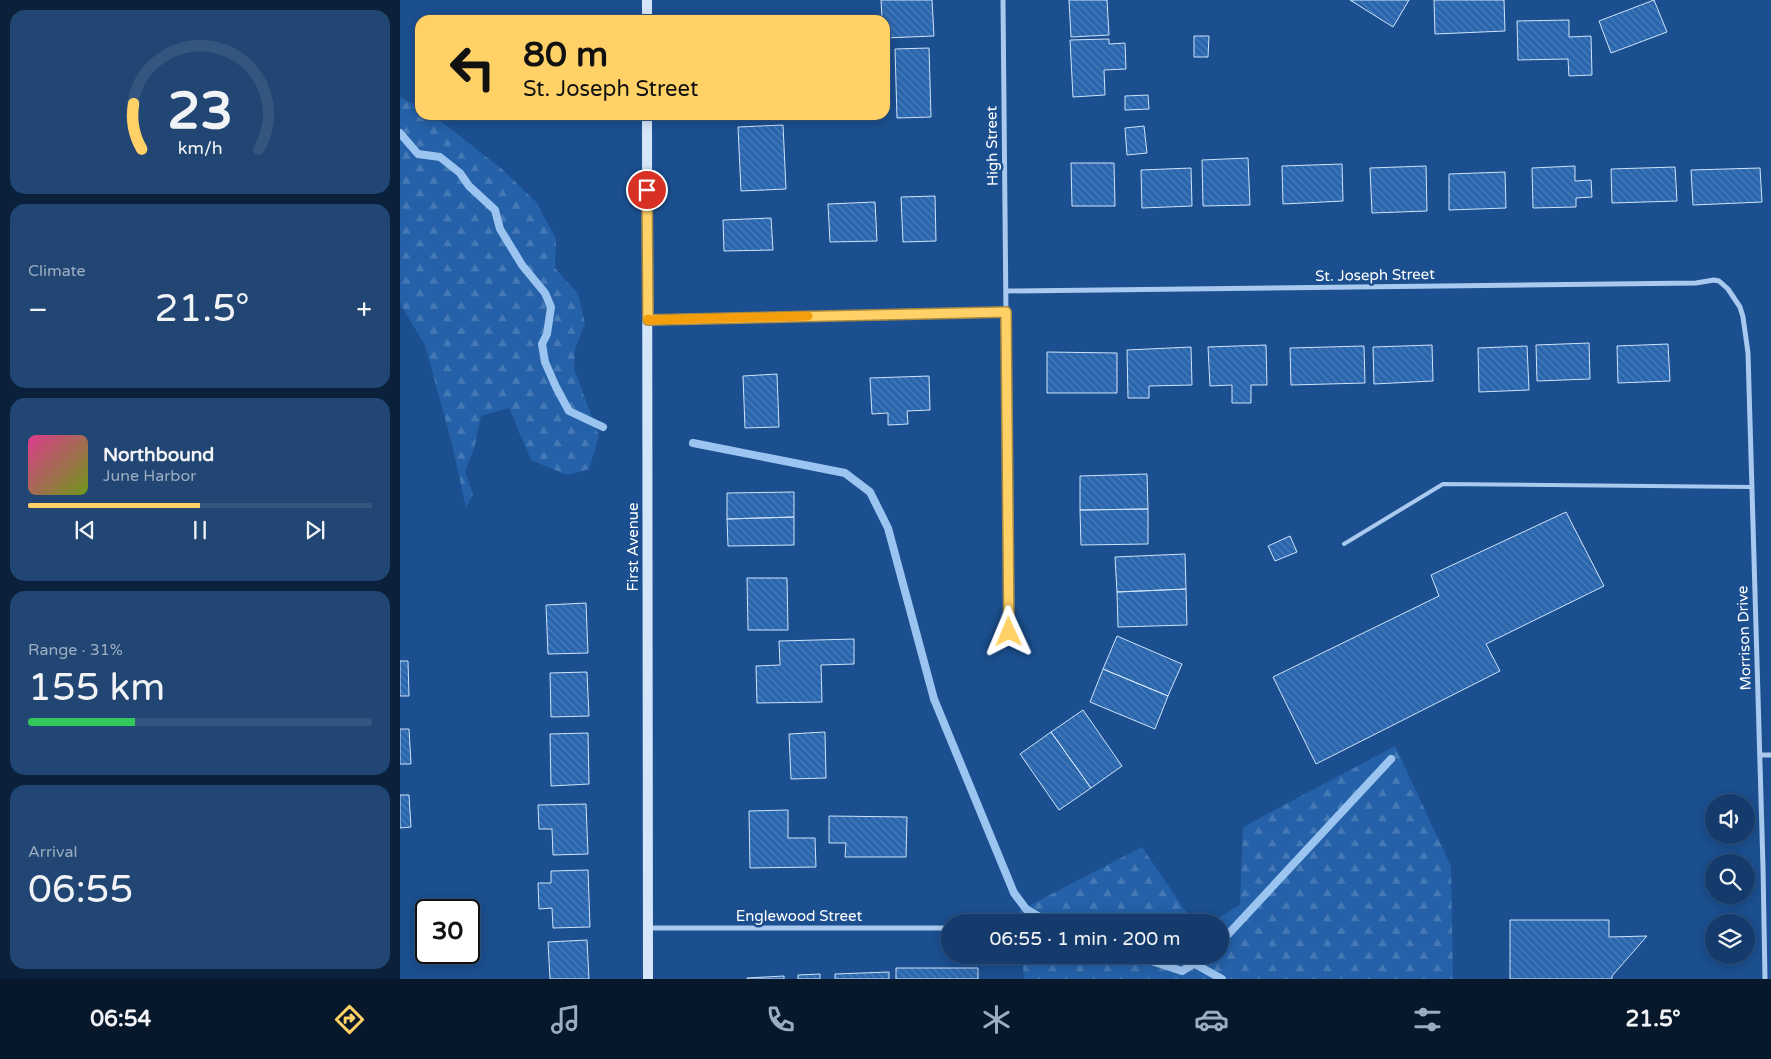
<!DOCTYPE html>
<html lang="en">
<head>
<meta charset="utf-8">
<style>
  :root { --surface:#143b6b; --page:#214673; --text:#f1f3f6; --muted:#9dadc1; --line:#33557e; --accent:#ffd166 }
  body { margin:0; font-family:"Varela Round",sans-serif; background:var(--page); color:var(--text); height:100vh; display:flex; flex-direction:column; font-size:19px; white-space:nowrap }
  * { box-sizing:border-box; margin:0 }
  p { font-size:16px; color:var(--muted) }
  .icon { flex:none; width:28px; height:28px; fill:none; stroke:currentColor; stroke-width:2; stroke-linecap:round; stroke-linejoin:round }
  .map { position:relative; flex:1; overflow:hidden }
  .details { display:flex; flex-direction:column; gap:10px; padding:10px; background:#0b203b; width:400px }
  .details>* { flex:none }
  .top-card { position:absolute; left:15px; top:15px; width:475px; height:105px; border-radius:15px; box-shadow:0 2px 12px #0003,0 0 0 1px var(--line); background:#ffd166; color:#111; overflow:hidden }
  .fabs { position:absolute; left:1305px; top:794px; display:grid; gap:10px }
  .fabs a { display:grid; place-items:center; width:50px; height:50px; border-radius:50%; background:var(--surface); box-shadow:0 2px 12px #0003,0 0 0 1px var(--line); font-size:25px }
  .speed { position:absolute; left:15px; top:899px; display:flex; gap:10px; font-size:25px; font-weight:700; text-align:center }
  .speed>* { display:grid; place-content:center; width:65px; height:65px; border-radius:50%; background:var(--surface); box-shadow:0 2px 12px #0003,0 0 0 1px var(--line); line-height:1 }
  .speed .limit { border:2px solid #111; border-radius:8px; background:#fff; color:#111 }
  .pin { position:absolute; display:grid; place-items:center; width:42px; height:42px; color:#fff; margin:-21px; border:2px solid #fff; border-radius:50%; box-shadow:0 1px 5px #0007 }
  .me { position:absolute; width:55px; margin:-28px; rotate:359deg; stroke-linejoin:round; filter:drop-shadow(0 0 4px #0008) }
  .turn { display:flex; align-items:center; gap:18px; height:105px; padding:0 25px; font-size:22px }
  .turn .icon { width:65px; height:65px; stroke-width:2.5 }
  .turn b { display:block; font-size:35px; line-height:42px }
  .big { font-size:38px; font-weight:600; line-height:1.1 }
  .details .card { flex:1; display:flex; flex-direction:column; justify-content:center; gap:8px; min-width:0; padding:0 18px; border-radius:15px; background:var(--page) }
  .details .dial { align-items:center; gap:0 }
  .dial svg { height:130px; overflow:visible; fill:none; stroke:var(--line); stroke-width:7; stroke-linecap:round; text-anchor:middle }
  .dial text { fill:var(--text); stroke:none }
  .song { display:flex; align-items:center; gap:15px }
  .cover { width:60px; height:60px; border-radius:8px; background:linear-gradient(135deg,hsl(330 70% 55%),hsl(80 70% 35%)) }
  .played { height:5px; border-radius:2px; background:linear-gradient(90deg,var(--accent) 50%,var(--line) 50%) }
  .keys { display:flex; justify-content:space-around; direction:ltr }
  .heat { display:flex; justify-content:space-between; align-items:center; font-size:28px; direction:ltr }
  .charge { height:8px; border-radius:4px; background:linear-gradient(90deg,#34c759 31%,var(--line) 0) }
  .trip { position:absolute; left:541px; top:914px; width:288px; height:50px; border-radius:25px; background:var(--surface); box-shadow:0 2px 12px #0003,0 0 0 1px var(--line); font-weight:600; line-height:50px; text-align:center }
  .menu { display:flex; height:80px; justify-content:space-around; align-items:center; background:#08182b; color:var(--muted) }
  .menu .icon { width:35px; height:35px }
  .menu .current { color:var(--accent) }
  .menu b { font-size:22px; color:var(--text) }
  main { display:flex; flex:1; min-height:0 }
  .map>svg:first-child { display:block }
  .forest { fill:url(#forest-firs) }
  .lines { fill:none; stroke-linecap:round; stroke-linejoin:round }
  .stream { stroke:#9cc4f0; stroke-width:8 }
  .building { fill:url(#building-back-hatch); stroke:#cfe3fa }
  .lane { stroke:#a9c9ee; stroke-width:4 }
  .street { stroke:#a9c9ee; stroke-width:5 }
  .secondary { stroke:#d6e6fa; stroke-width:10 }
  .route-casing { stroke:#a68842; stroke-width:12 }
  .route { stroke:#ffd166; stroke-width:9 }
  .slow { stroke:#f59e0b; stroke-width:9 }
  .labels { text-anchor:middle; stroke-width:5; stroke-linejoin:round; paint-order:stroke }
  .street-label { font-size:15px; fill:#fff; stroke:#1b4f8f }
</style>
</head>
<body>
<main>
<section class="details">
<div class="card dial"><svg viewBox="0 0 100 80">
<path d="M14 69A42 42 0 1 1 86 69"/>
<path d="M14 69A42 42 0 0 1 9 41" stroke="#ffd166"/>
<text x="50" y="56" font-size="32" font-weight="700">23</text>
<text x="50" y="72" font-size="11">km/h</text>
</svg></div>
<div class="card"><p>Climate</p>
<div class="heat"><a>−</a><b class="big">21.5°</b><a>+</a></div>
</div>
<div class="card">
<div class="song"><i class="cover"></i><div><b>Northbound</b><p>June Harbor</p></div></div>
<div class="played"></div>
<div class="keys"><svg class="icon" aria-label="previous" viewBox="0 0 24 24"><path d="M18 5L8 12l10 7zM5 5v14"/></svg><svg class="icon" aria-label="pause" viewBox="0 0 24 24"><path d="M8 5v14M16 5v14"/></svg><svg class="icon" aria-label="next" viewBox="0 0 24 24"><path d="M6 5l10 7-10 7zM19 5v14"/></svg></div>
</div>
<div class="card"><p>Range · 31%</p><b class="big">155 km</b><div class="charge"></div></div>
<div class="card"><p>Arrival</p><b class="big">06:55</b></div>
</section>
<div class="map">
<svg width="1371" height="979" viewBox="0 0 1371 979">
  <defs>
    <pattern id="forest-firs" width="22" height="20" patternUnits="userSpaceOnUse" patternTransform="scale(1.25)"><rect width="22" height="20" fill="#2461a8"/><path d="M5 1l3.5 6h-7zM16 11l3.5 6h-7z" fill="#4579b5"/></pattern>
    <pattern id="building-back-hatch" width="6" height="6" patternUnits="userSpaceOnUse" patternTransform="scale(1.25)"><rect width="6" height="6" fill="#2a66ad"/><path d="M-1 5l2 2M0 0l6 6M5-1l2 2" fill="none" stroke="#4a7db9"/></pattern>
  </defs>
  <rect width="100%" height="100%" fill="#1b4f8f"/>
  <path class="forest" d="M0,97L20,107V115H33L103,170L137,203L156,239L155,268L178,294L185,324L175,349L174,369L199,436L189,469L167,475L131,460L109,408L81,416L74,449L65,471L73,494L66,508L52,444L25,345L0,304Z
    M995,746L1051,866L1053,979H624L622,955H820V922H812L840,905L843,827Z
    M742,847L793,922H620L619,911Z"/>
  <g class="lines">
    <path class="stream" d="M0,133L18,154L40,157L60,173L69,186L95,210L100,229L122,265L145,293L151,307L147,334L142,344L145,362L156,387L169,411L203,427
      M293,443L445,473L470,492L488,528L534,699L614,893L626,909L648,922
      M820,943L991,759
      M733,955L782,971L808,955
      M793,963L822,979"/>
  </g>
  <path class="building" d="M481,0H532L534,36L485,38V20H482Z
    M669,0H707L709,35L671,37Z
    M950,0H1009L993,27Z
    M1034,0H1104L1105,31L1035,34Z
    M1254,0L1267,32L1211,53L1199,21Z
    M1169,20V37L1191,36L1192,75L1169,76L1168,59L1118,60L1117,21Z
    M794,36H809L808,57H794Z
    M709,39V44L725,43L726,69L704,70L705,95L673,97L670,40Z
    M529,48L531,117L497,118L495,49Z
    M748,95L749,109L725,110V96Z
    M383,125L386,189L341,191L338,127Z
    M744,126L747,153L727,155L725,128Z
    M848,158L850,205L803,206L802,160Z
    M671,163H714L715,206H672Z
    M942,164L943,201L883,204L882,166Z
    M1026,166L1027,211L972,213L970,168Z
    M1175,166V181L1191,180L1192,197L1176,198V207L1133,208L1132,168Z
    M1275,167L1277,201L1212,203L1211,169Z
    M791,168L792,206L742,208L741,170Z
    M1360,168L1362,202L1293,205L1291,170Z
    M1105,172L1106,208L1049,210V174Z
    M535,196L536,241L503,242L501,197Z
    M475,202L477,241L430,242L428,204Z
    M371,218L373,250L324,251L323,220Z
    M1189,343L1190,379L1137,381L1136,345Z
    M1268,344L1270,381L1218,383L1217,346Z
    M866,345L867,385H851V403H832V385L810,386L808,347Z
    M1032,345L1033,381L974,384L973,347Z
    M964,346L965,383L891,385L890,348Z
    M1127,346L1129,390L1079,392L1078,348Z
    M791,347L792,385L749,386V398H728L727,350Z
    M647,352L717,353V393H647Z
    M377,374L379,427L345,428L343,376Z
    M529,376L530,410L507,411L508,424L488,425V413L472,414L470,378Z
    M747,474L748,509L680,510V476Z
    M394,492V517L327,519V493Z
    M748,509V544L681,545L680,510Z
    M1166,512L1204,586L1086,644L1100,671L916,764L873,677L1039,596L1031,575Z
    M394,517V545L328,546L327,519Z
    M890,536L897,552L875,561L868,546Z
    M785,554L786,589L717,592L715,557Z
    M347,578H387L388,630H348Z
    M786,589L787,625L718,627L717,592Z
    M186,603L188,653L148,654L146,605Z
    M717,636L782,664L768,696L703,669Z
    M454,639V664L421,665L422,702L357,703L356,666L380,665L379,641Z
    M0,661H8L9,696H0Z
    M703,669L768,696L755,729L690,702Z
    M187,672L189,716L151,717L150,673Z
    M683,710L722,766L691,788L651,732Z
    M0,729H9L11,764H0Z
    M425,732L426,778L391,779L389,734Z
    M651,732L691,788L659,810L620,754Z
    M188,733L189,784L151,786L150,734Z
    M0,795H9L11,827L0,828Z
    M186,804L188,854L153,855L152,829H139L138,805Z
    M388,810V838H415L416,867L350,868L349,811Z
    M429,816L507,817L506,857H445L446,843H429Z
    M188,870L190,927L153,928L152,908L139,909L138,883H151V871Z
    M1110,920H1209V937L1247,936L1212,976V979H1110Z
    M187,940L189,979H150L148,942Z
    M496,968H578V979H496Z
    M489,972V979H435V974Z
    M420,974V979H398V975Z
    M384,976V979H347V978Z"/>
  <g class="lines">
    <path class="lane" d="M944,544L1043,484L1352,487"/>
    <path class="street" d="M603,0L609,632
      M606,291L1296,283L1314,280L1319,281L1328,289L1340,307L1343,317L1348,353L1363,867L1365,979
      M248,320L606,312
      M1360,755H1371
      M248,928H550"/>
    <path class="secondary" d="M247,0V20
      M247,115L248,979"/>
  </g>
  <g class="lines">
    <g class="route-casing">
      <path id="route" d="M247,190L248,320L606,312L609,632"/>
    </g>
    <use href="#route" class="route"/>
    <path class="slow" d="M248,319V320L408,316"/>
  </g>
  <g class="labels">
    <g class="street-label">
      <text transform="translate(592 146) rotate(-91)" y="5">High Street</text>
      <text transform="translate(975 275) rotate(-1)" y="5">St. Joseph Street</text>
      <text transform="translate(233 547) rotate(-90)" y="5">First Avenue</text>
      <text transform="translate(1344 638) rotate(-92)" y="5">Morrison Drive</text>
      <text x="399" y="921">Englewood Street</text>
    </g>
  </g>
</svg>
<div class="fabs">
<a><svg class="icon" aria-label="sound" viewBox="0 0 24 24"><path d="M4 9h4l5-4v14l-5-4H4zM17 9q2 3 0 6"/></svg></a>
<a><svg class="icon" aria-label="search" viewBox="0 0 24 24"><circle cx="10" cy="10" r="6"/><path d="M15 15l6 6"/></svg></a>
<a><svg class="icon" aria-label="layers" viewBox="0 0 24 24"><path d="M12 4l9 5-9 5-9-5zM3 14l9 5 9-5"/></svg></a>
</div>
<div class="speed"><div class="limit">30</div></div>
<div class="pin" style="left:247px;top:190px;background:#d93025"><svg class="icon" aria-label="arrive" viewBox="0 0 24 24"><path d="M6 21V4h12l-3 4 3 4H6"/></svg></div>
<svg class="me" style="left:609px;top:632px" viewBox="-20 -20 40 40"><path d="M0-17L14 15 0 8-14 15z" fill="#ffd166" stroke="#fff" stroke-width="4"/></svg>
<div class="trip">06:55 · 1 min · 200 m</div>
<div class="top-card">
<div class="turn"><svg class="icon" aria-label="left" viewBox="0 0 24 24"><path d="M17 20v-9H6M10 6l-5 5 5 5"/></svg><div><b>80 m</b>St. Joseph Street</div></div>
</div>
</div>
</main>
<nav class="menu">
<b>06:54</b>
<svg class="icon current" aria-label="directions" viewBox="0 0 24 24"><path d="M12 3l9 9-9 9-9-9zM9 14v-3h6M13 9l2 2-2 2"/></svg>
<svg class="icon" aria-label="music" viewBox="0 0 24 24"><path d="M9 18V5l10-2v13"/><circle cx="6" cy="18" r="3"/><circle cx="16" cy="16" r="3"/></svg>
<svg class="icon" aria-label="phone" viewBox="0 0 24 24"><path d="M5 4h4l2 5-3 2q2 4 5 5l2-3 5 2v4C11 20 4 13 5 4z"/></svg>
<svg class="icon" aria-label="climate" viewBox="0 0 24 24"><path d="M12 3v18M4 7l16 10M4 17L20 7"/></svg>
<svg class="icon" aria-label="car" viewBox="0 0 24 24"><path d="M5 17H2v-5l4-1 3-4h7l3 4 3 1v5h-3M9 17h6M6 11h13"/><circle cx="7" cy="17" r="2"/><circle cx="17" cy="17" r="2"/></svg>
<svg class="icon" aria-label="filters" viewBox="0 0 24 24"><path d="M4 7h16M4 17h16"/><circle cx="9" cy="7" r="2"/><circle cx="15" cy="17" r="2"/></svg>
<b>21.5°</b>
</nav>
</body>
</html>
